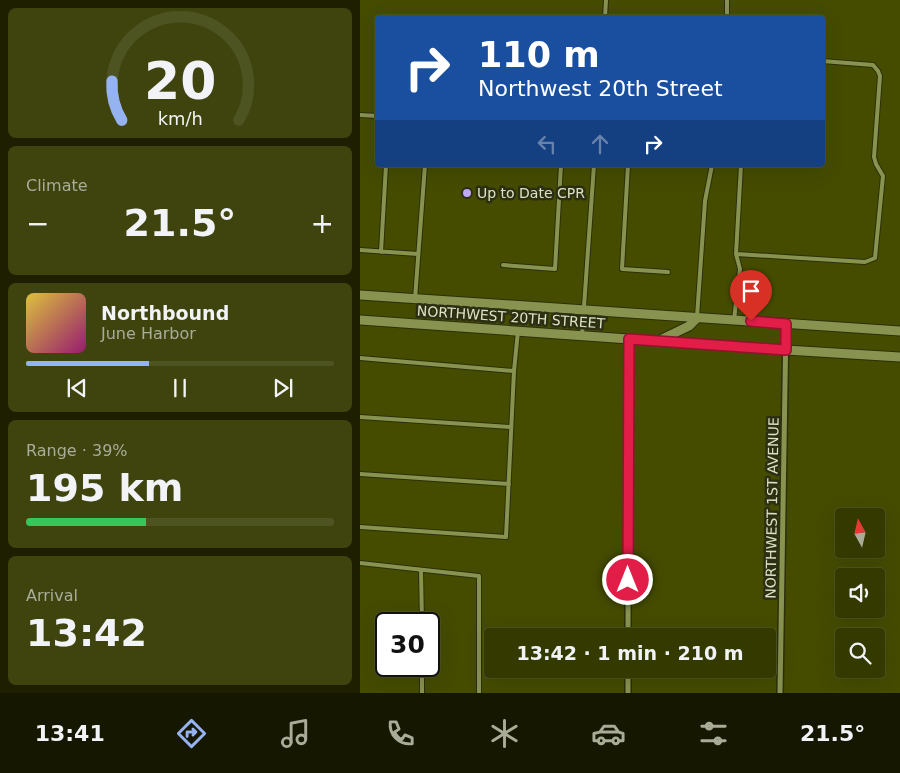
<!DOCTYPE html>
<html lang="en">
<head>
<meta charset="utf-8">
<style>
  :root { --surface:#343900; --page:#3f440f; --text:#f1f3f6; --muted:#a9ac99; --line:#4e5322; --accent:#95b2f1 }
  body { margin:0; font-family:"DejaVu Sans",sans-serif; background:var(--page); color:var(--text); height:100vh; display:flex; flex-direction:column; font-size:19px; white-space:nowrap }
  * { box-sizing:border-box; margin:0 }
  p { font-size:16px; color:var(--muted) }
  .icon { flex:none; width:28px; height:28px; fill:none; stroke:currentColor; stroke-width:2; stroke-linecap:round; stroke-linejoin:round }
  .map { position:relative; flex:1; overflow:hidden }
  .panel { display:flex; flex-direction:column; gap:8px; padding:8px; background:#1d1f00; width:360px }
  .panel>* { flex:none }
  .hud { position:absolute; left:15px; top:15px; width:450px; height:152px; border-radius:5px; box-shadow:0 5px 20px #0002,0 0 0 1px var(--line); background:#1a4fa0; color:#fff; overflow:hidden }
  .needle { width:32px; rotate:352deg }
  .buttons { position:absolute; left:475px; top:508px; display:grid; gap:10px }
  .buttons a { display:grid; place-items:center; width:50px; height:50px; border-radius:5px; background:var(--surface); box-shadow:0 5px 20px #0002,0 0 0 1px var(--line); font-size:25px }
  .speed { position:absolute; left:15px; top:612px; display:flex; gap:10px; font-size:25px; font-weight:700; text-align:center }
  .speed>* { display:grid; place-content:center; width:65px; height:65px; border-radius:50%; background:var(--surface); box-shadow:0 5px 20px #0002,0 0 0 1px var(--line); line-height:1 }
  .speed .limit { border:2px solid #111; border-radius:8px; background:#fff; color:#111 }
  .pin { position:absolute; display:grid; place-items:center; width:42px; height:42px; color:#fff; margin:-51px -21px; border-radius:50% 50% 50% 0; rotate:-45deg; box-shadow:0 0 5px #0007 }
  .pin .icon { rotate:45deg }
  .me { position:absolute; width:55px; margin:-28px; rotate:0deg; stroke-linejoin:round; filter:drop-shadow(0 0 4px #0008) }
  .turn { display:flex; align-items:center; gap:18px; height:105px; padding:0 20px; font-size:22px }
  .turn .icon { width:65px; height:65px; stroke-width:2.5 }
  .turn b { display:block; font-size:35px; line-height:42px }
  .lanes { display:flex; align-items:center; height:48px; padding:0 20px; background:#0003; justify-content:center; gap:25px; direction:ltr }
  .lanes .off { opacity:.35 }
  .big { font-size:38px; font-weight:700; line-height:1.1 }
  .panel .widget { flex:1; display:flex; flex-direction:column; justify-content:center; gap:8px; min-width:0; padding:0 18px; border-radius:8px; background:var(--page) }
  .panel .dial { align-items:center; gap:0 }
  .dial svg { height:130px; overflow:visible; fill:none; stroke:var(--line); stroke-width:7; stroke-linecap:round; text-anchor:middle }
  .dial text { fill:var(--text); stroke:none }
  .song { display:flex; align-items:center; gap:15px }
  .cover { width:60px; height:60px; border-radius:8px; background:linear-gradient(135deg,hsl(50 70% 55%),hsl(320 70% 35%)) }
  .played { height:5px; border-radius:2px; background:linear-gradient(90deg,var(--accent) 40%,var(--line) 40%) }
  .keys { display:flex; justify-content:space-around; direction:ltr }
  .heat { display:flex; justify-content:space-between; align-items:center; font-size:28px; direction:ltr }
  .charge { height:8px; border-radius:4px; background:linear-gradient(90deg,#34c759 39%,var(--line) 0) }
  .trip { position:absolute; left:124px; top:628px; width:292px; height:50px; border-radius:5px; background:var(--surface); box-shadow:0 5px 20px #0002,0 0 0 1px var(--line); font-weight:700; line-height:50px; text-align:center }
  .tabs { display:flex; height:80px; justify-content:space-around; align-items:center; background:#151700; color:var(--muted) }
  .tabs .icon { width:35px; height:35px }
  .tabs .current { color:var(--accent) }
  .tabs b { font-size:22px; color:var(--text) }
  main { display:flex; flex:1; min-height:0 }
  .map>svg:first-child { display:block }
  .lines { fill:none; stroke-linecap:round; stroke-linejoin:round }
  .service-casing { stroke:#2c300c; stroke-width:6 }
  .minor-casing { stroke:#2c300c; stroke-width:8 }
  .tertiary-casing { stroke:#2c300c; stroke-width:11 }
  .service { stroke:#899350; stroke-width:4 }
  .minor { stroke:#899350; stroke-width:5 }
  .tertiary { stroke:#899350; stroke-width:9 }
  .route-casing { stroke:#92132f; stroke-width:12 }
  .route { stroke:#e11d48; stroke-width:9 }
  .poi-dot { fill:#bda9f5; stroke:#2c2f14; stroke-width:2 }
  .labels { text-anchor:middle; stroke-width:5; stroke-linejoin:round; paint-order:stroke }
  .poi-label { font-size:14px; fill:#dde3c1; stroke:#2c2f14; text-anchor:start }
  .street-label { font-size:14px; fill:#dde3c1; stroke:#2c2f14 }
</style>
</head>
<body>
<main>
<section class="panel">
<div class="widget dial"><svg viewBox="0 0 100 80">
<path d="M14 69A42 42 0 1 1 86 69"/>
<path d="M14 69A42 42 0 0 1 8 45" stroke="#95b2f1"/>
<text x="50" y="56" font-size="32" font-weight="700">20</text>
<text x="50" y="72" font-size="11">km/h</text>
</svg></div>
<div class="widget"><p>Climate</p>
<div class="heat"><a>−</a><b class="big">21.5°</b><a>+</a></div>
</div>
<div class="widget">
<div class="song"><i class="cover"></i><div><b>Northbound</b><p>June Harbor</p></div></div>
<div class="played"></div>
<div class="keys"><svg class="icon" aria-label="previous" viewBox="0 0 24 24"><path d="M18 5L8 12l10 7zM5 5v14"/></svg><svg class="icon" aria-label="pause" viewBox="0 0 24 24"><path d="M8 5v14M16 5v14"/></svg><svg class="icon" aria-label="next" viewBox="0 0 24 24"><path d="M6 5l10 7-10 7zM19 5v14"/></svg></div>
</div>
<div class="widget"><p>Range · 39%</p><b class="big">195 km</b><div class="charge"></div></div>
<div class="widget"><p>Arrival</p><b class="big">13:42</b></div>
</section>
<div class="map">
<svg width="540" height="693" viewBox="0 0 540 693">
  <rect width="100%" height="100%" fill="#454c00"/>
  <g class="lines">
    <g class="service-casing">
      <path id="service" d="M245,18L246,0
        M367,18V0
        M0,115L18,116
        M268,165L262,269L308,272
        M0,250L58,254
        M21,252L26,165
        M376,254L505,262L515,258L523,176L516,164L514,157L520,76L518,71L513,65L462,61
        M143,265L195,269L201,165
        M55,299L65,165
        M337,317L345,201L352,165
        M374,320L380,269L376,254L381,165
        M222,335L234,165
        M0,358L154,371L158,331
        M0,417L151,427
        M0,474L149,484
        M0,527L146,537L154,371
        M0,563L119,576V693
        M61,570L62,624
        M62,666V693"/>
    </g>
    <g class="minor-casing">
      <path id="minor" d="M268,636L269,339
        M268,693V669
        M420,693L426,324"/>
    </g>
    <g class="tertiary-casing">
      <path id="tertiary" d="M0,295L540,331
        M0,320L426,350L540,357
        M300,340L329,326L337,318"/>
    </g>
    <use href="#service" class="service"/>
    <use href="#minor" class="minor"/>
    <use href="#tertiary" class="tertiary"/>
  </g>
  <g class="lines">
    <g class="route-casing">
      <path id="route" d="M268,580L269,339L426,350V324L391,321"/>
    </g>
    <use href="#route" class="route"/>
  </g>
  <circle class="poi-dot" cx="107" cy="193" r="5"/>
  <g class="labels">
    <g class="poi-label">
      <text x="117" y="198">Up to Date CPR</text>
    </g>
    <g class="street-label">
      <text transform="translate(151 317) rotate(4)" y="5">NORTHWEST 20TH STREET</text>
      <text transform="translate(412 508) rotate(-89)" y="5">NORTHWEST 1ST AVENUE</text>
    </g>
  </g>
</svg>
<div class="buttons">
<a><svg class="needle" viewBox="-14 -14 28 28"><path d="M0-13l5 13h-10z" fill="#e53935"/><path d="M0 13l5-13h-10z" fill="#a9ac99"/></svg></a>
<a><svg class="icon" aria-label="sound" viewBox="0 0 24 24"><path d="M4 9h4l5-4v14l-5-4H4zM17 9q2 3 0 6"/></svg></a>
<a><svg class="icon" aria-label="search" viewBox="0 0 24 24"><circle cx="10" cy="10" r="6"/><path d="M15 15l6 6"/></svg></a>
</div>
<div class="speed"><div class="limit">30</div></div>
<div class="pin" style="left:391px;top:321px;background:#d93025"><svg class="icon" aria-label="arrive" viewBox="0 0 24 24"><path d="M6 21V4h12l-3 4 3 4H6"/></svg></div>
<svg class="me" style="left:268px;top:580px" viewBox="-20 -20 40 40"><circle r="17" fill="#e11d48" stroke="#fff" stroke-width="3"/><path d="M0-11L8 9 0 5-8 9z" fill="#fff"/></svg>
<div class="trip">13:42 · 1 min · 210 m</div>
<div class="hud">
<div class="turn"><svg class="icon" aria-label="right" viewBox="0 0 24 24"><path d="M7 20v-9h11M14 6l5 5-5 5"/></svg><div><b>110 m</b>Northwest 20th Street</div></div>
<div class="lanes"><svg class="icon off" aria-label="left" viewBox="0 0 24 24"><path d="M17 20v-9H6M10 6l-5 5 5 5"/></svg><svg class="icon off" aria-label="ahead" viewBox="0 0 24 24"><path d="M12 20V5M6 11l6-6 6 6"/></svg><svg class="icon" aria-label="right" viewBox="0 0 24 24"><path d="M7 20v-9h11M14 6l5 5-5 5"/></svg></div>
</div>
</div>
</main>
<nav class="tabs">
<b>13:41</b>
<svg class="icon current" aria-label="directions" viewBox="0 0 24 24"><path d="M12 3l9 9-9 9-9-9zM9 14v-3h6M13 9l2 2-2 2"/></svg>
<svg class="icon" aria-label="music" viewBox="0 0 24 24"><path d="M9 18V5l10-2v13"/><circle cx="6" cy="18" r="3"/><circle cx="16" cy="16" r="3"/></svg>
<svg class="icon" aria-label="phone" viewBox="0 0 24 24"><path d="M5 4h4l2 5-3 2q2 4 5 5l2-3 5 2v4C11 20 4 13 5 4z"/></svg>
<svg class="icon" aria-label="climate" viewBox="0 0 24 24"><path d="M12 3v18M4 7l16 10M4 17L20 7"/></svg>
<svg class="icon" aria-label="car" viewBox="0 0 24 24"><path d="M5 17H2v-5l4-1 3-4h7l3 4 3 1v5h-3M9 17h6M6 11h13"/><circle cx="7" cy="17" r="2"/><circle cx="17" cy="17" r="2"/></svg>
<svg class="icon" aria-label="filters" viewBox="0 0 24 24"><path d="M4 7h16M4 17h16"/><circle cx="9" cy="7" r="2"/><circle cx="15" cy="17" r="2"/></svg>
<b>21.5°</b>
</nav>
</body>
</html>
